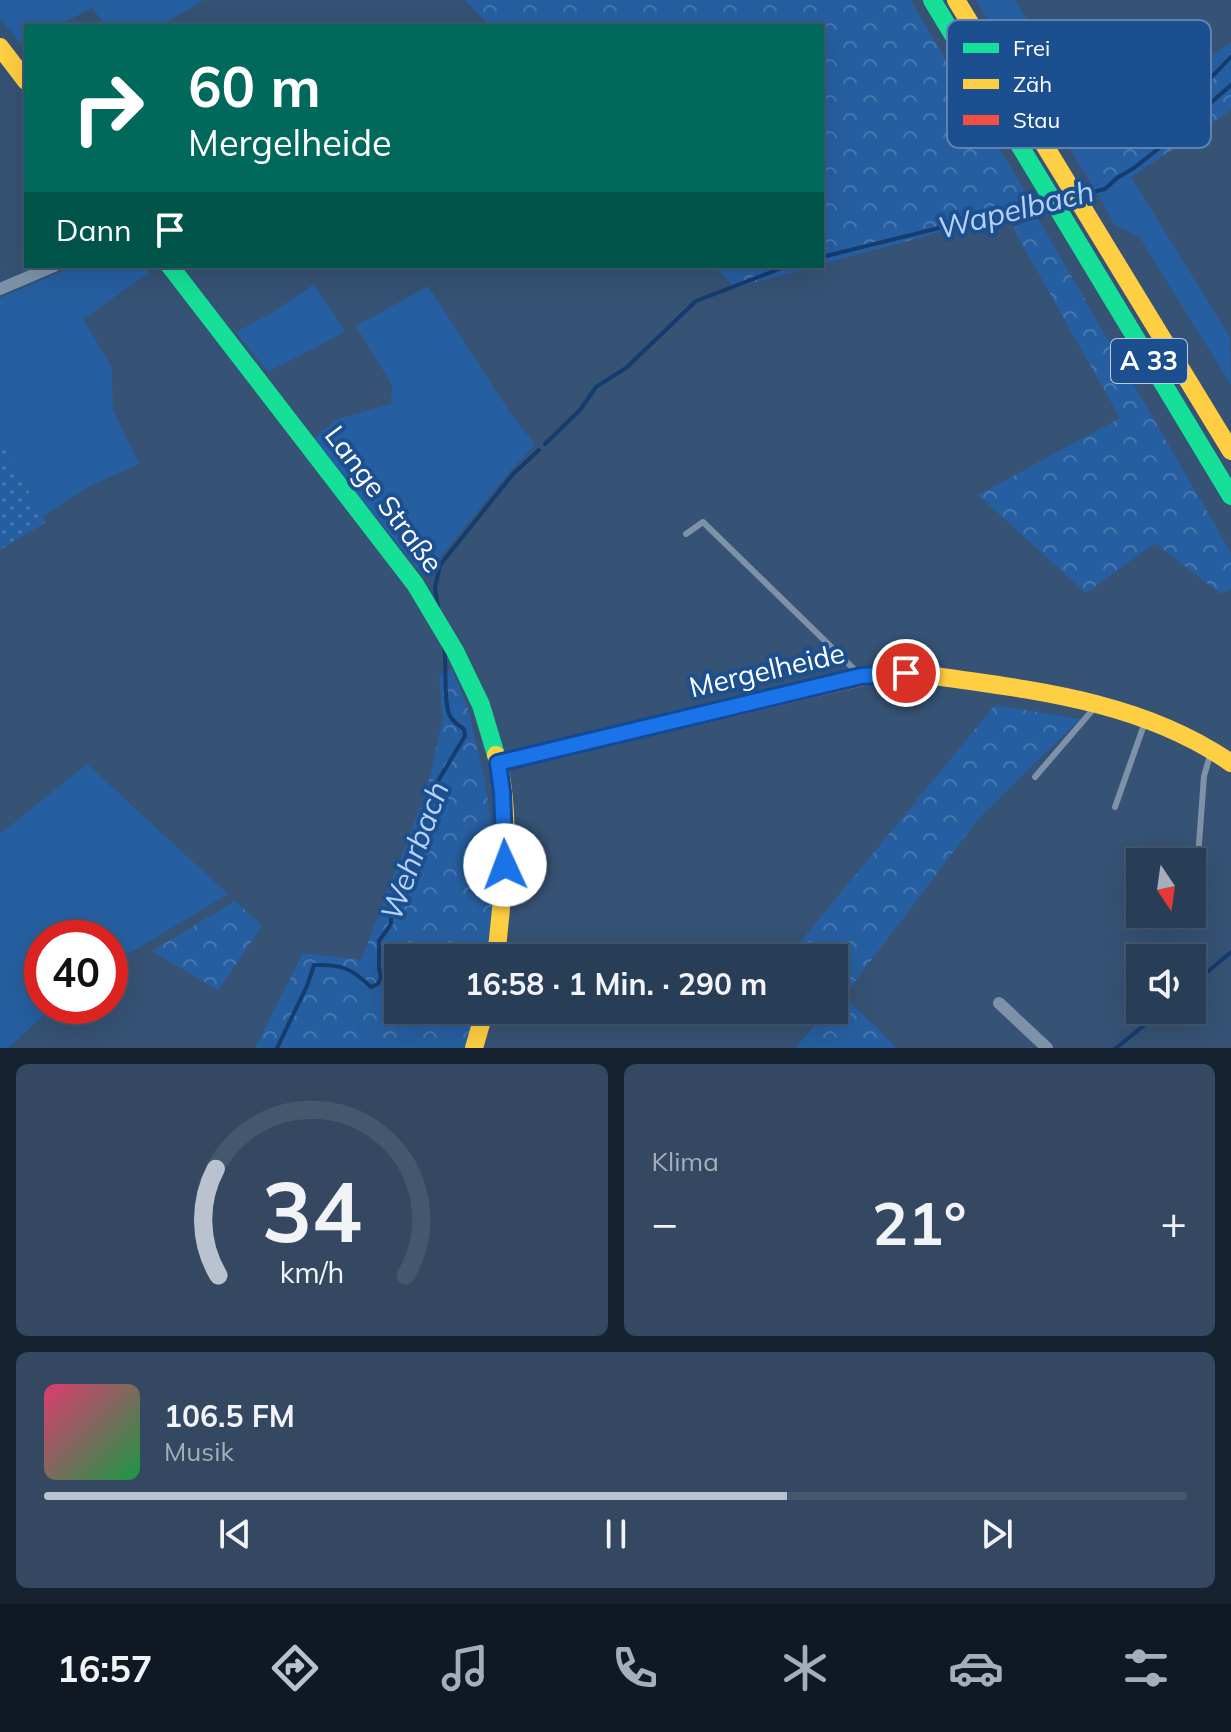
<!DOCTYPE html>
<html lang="de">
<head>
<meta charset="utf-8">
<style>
  :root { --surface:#283e57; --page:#344961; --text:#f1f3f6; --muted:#a5aeba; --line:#44576d; --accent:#b9c2ce }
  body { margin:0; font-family:Mulish,sans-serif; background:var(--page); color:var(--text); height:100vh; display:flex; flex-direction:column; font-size:30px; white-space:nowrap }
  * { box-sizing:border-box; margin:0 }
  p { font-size:26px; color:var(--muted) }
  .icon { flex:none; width:44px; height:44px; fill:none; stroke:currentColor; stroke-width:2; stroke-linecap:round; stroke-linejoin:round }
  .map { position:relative; height:1048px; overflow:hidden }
  .panel { display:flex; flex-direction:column; gap:16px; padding:16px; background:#162230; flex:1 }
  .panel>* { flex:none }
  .hud { position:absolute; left:24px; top:24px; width:800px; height:244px; border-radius:0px; box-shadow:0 8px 32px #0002,0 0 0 2px var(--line); background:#00695c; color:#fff; overflow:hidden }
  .needle { width:52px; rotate:167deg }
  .fabs { position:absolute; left:1126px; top:848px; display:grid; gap:16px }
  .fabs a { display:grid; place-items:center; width:80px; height:80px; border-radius:0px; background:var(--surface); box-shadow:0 8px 32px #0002,0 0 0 2px var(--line); font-size:40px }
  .speed { position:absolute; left:24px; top:920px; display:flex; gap:16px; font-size:40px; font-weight:700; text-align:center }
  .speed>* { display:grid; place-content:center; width:104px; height:104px; border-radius:50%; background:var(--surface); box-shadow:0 8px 32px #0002,0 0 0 2px var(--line); line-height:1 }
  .speed .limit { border:12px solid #d22; background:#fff; color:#111 }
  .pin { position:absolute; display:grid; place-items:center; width:68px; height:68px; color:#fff; margin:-34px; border:4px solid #fff; border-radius:50%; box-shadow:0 2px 8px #0007 }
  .me { position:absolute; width:88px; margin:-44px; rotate:358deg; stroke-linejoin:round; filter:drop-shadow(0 0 6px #0008) }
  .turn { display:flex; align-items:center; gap:28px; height:168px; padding:0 32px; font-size:36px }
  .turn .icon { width:104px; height:104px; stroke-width:2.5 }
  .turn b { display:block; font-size:56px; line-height:68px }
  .then { display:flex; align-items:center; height:76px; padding:0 32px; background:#0003; gap:16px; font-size:30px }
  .big { font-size:60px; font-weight:700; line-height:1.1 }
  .panel .widget { flex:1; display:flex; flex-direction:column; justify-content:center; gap:12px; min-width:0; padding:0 28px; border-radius:12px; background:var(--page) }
  .panel .dial { align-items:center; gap:0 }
  .dial svg { height:208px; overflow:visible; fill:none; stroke:var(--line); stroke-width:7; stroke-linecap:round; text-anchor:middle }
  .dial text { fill:var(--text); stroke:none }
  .song { display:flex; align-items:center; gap:24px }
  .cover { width:96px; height:96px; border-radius:12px; background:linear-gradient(135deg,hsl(340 70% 55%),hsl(140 70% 35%)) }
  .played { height:8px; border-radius:4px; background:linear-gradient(90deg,var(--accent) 65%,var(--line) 65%) }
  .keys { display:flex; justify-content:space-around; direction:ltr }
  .heat { display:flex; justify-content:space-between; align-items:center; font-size:44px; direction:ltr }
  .panel .tiles { flex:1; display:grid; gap:16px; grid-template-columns:1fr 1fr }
  .widget:last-child { grid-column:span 2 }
  .trip { position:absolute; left:384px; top:944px; width:464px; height:80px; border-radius:0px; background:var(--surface); box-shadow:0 8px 32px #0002,0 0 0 2px var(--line); font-weight:700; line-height:80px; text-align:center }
  .tabs { display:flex; height:128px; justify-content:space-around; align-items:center; background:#101923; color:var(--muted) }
  .tabs .icon { width:56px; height:56px }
  .tabs .on { color:var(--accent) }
  .tabs b { font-size:36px; color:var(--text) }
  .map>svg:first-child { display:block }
  .grass { fill:#265fa1 }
  .forest { fill:url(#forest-crowns) }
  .park { fill:url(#park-dots) }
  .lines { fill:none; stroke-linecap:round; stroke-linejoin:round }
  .stream { stroke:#153c6e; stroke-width:4 }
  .lane { stroke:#7d92a8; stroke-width:6 }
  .street { stroke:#7d92a8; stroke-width:12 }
  .fast { stroke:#16e098; stroke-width:18 }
  .slow { stroke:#ffcf43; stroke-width:18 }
  .jam { stroke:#f24e42; stroke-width:18 }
  .route-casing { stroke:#114b97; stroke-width:20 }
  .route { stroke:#1a73e8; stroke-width:14 }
  .labels { text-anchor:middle; stroke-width:8; stroke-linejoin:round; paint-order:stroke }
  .shield { fill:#1b4f8f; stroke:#bbcadd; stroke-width:2 }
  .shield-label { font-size:26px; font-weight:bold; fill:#fff }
  .street-label { font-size:28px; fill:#fff; stroke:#1b4f8f }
  .water-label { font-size:30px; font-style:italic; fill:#b5d3f5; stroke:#1b4f8f }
  .key { fill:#1b4f8f; stroke:#5f84b1; stroke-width:2 }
  .key-label { font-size:22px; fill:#fff }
</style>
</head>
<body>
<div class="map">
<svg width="1231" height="1048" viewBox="0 0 1231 1048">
  <defs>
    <pattern id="forest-crowns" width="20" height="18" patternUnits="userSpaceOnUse" patternTransform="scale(2)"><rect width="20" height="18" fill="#265fa1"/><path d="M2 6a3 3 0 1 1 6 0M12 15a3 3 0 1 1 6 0" fill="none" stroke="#4777af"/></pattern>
    <pattern id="park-dots" width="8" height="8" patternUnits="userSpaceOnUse" patternTransform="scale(2)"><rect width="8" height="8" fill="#265fa1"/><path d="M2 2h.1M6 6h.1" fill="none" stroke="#4777af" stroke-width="1.8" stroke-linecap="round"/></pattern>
  </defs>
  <rect width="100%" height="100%" fill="#365274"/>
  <path class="grass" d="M0,0H204L160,26H106L92,8L57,26H26V42L21,44L0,19Z
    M976,0H1014L1102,128L1107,157L1089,180Z
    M1131,177L1230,337L1231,385L1140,238L1114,224L1100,198Z
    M74,266H144L149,273L83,319L112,368L113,410L139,464L90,486L43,516L0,441V298Z
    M314,284L345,332L268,372L236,332L272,313Z
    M428,286L507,408L535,445L510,471L424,577L313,439L338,419L391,404L392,385L356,326Z
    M87,764L228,894L110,965V938H42V1006H54L8,1048H0V834Z"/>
  <path class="forest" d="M465,0H910L1031,201L1008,214L822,264V26H490Z
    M1231,43V110L1100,198L1089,180L1107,157L1102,128Z
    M1037,217L1231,553V589L1221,594L1155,543L1086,593L978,495L1120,418L1013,228Z
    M714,266H816L735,288Z
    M452,669L468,709L486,786L496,864L487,958H398V1010H477L466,1048H255L303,953L361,960L426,793L443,718L439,676Z
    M995,705L1080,719L979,818L844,996L897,1048H795L828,1010H834V1003L841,994L834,986V958H808L797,946Z
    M235,901L262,926L218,990L152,951Z"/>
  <path class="park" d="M0,441L46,522L0,550Z"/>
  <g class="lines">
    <path class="stream" d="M1187,120C1188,99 1216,72 1231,57
      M1084,194L1105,189L1117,178L1134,168L1163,145L1187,120L1198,114L1231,85
      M822,257L1044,202
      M545,444L580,410L596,387L626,368L696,301L787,266
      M438,606L435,588L440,565L513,474L539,450
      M1192,985L1231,952
      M277,1048L307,986L314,965C341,964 351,968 371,987L378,984L381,977L379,968V941L391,924V904L416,850L429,796L465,736L464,729C459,726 453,722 450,716C443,704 447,664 444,646
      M1116,1048L1163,1010"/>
    <path class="lane" d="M686,534L703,522L857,672
      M1035,777L1096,706
      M1115,807L1145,722
      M1192,888L1196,884L1204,776L1211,752"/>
    <path class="street" d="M0,289L54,266
      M999,1003L1047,1048"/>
    <path class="fast" d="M932,0L1231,496
      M170,266L415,584L455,651L481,705L496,755"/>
    <path class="slow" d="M956,0L1231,451
      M0,47L26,81
      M867,676L904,673L928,675C1033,690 1142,701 1231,763
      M496,755C514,816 502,896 496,958
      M474,1048L485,1010"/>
    <path class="jam" d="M498,763L867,676"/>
  </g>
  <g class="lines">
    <g class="route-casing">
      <path id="route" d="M505,865L502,792L498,763L861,676L906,673"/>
    </g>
    <use href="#route" class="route"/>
  </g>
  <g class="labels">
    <rect class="shield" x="1111" y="339" width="76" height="44" rx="6"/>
    <g class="shield-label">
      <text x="1149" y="370">A 33</text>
    </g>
    <g class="street-label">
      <text transform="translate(384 499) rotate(53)" y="10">Lange Straße</text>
      <text transform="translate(767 670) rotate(-13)" y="10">Mergelheide</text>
    </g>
    <g class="water-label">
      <text transform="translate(1016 210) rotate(-14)" y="10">Wapelbach</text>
      <text transform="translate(415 851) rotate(-70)" y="10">Wehrbach</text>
    </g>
  </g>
  <rect x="947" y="20" width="264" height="128" rx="12" class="key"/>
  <rect x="963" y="43" width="36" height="10" fill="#16e098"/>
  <rect x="963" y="79" width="36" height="10" fill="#ffcf43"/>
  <rect x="963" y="115" width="36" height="10" fill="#f24e42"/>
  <g class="key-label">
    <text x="1013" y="56">Frei</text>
    <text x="1013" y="92">Zäh</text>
    <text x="1013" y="128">Stau</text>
  </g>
</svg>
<div class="fabs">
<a><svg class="needle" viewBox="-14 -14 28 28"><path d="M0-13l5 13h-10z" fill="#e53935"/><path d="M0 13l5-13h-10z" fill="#a5aeba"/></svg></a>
<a><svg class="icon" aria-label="sound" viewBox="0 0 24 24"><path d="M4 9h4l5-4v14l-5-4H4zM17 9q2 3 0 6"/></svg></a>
</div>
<div class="speed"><div class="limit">40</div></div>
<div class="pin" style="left:906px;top:673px;background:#d93025"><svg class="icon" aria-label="arrive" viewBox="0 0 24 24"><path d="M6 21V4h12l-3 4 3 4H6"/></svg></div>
<svg class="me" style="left:505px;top:865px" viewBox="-20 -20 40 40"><circle r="19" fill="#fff"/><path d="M0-13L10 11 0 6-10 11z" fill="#1a73e8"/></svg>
<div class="trip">16:58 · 1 Min. · 290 m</div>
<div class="hud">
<div class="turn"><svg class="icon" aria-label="right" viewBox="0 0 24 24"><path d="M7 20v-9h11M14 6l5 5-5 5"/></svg><div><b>60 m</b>Mergelheide</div></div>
<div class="then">Dann<svg class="icon" aria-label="arrive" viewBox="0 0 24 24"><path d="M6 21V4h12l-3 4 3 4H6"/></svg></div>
</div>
</div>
<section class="panel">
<div class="tiles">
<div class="widget dial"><svg viewBox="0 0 100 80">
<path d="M14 69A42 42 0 1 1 86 69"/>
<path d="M14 69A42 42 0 0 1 13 28" stroke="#b9c2ce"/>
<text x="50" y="56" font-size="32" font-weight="700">34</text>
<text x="50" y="72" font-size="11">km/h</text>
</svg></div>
<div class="widget"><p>Klima</p>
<div class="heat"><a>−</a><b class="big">21°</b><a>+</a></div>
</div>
<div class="widget">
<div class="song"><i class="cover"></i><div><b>106.5 FM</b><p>Musik</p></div></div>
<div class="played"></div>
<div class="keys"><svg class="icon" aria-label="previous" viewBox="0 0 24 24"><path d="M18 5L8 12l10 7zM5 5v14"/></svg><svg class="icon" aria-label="pause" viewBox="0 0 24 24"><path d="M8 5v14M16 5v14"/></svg><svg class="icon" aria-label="next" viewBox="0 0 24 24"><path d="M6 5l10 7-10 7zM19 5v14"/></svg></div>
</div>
</div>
</section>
<nav class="tabs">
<b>16:57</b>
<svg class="icon on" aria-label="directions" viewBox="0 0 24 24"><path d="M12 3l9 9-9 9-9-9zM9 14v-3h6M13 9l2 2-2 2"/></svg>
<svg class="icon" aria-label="music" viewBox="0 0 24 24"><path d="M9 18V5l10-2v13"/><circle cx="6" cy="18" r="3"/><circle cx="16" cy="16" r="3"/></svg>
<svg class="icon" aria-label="phone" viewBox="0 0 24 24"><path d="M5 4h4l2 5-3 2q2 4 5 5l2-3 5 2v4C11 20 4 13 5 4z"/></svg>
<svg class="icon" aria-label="climate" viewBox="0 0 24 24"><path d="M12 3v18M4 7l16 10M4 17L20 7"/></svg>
<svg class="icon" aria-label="car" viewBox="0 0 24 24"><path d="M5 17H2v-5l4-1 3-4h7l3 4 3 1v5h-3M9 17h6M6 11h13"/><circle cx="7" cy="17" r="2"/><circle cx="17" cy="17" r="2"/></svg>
<svg class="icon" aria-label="filters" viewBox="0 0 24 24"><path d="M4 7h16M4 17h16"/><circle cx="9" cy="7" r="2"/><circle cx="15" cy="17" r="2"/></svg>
</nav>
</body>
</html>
